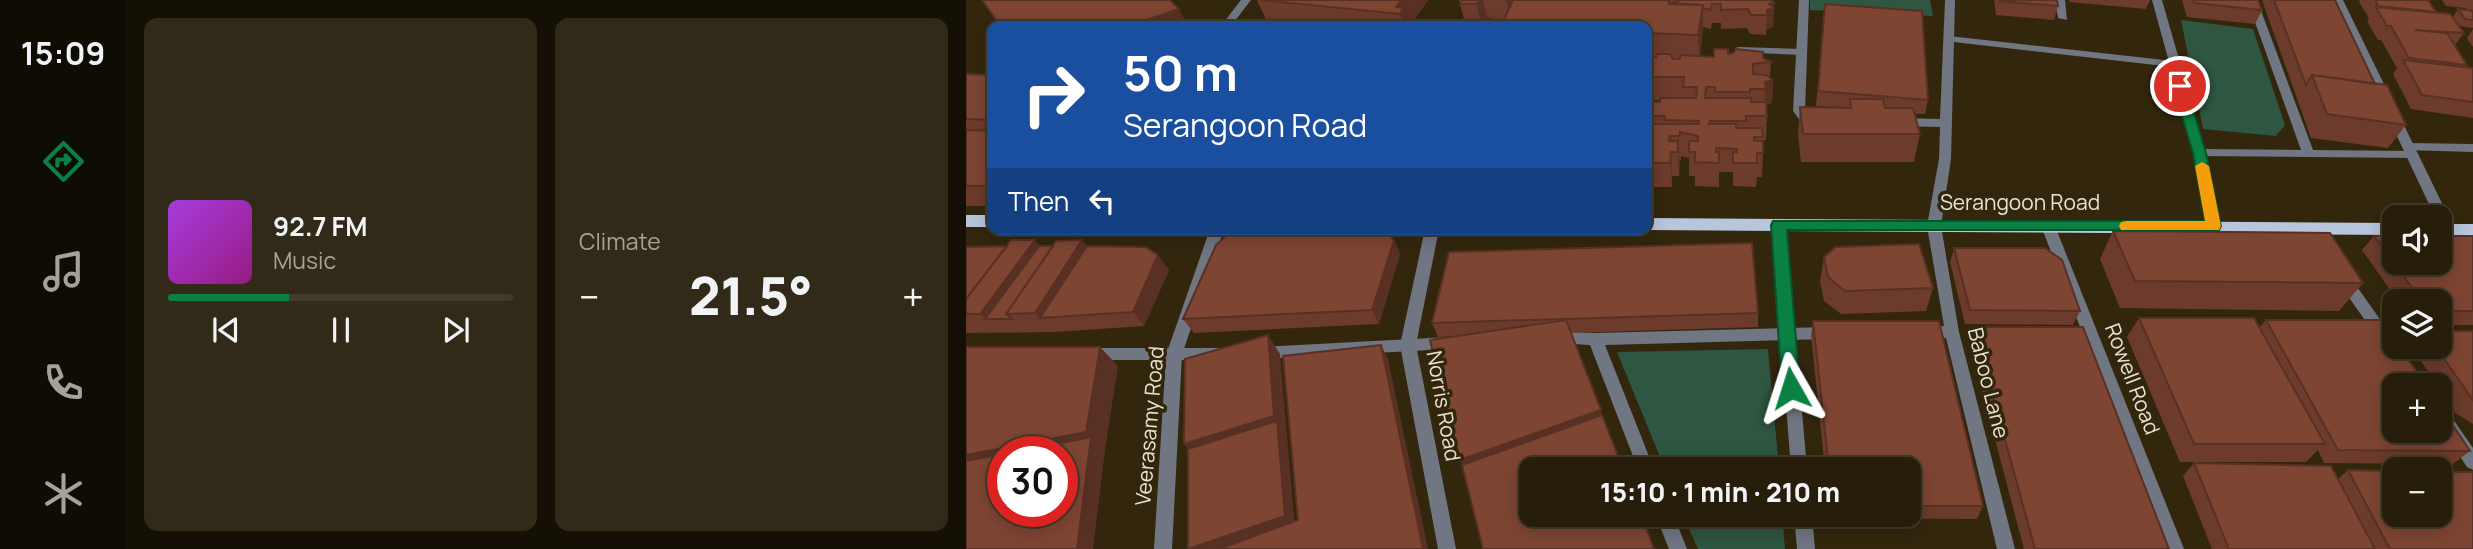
<!DOCTYPE html>
<html lang="en">
<head>
<meta charset="utf-8">
<style>
  :root { --surface:#261d0a; --page:#322a18; --text:#f1f3f6; --muted:#a4a29c; --line:#423b2b; --accent:#0b8043 }
  body { margin:0; font-family:Manrope,sans-serif; background:var(--page); color:var(--text); height:100vh; display:flex; flex-direction:column; font-size:26px; white-space:nowrap }
  * { box-sizing:border-box; margin:0 }
  p { font-size:23px; color:var(--muted) }
  .icon { flex:none; width:38px; height:38px; fill:none; stroke:currentColor; stroke-width:2; stroke-linecap:round; stroke-linejoin:round }
  .map { position:relative; flex:1; overflow:hidden }
  .details { display:flex; flex-direction:column; gap:18px; padding:18px; background:#151006; width:840px }
  .details>* { flex:none }
  .guide { position:absolute; left:21px; top:21px; width:665px; height:214px; border-radius:14px; box-shadow:0 4px 18px #0003,0 0 0 2px var(--line); background:#1a4fa0; color:#fff; overflow:hidden }
  .buttons { position:absolute; left:1416px; top:205px; display:grid; gap:14px }
  .buttons a { display:grid; place-items:center; width:70px; height:70px; border-radius:14px; background:var(--surface); box-shadow:0 4px 18px #0003,0 0 0 2px var(--line); font-size:35px }
  .speed { position:absolute; left:21px; top:436px; display:flex; gap:14px; font-size:35px; font-weight:700; text-align:center }
  .speed>* { display:grid; place-content:center; width:91px; height:91px; border-radius:50%; background:var(--surface); box-shadow:0 4px 18px #0003,0 0 0 2px var(--line); line-height:1 }
  .speed .limit { border:10px solid #d22; background:#fff; color:#111 }
  .pin { position:absolute; display:grid; place-items:center; width:60px; height:60px; color:#fff; margin:-30px; border:4px solid #fff; border-radius:50%; box-shadow:0 2px 7px #0007 }
  .me { position:absolute; width:77px; margin:-38px; rotate:354deg; stroke-linejoin:round; filter:drop-shadow(0 0 5px #0008) }
  .turn { display:flex; align-items:center; gap:24px; height:147px; padding:0 21px; font-size:32px }
  .turn .icon { width:91px; height:91px; stroke-width:2.5 }
  .turn b { display:block; font-size:49px; line-height:60px }
  .then { display:flex; align-items:center; height:66px; padding:0 21px; background:#0003; gap:14px; font-size:26px }
  .big { font-size:52px; font-weight:800; line-height:1.1 }
  .details .tile { flex:1; display:flex; flex-direction:column; justify-content:center; gap:10px; min-width:0; padding:0 24px; border-radius:14px; background:var(--page) }
  .song { display:flex; align-items:center; gap:21px }
  .cover { width:84px; height:84px; border-radius:10px; background:linear-gradient(135deg,hsl(280 70% 55%),hsl(310 70% 35%)) }
  .played { height:7px; border-radius:4px; background:linear-gradient(90deg,var(--accent) 35%,var(--line) 35%) }
  .keys { display:flex; justify-content:space-around; direction:ltr }
  .heat { display:flex; justify-content:space-between; align-items:center; font-size:38px; direction:ltr }
  .details .tiles { flex:1; display:grid; gap:18px; grid-template-columns:repeat(2,1fr) }
  .trip { position:absolute; left:553px; top:457px; width:402px; height:70px; border-radius:14px; background:var(--surface); box-shadow:0 4px 18px #0003,0 0 0 2px var(--line); font-weight:800; line-height:70px; text-align:center }
  main { display:flex; flex:1; min-height:0 }
  .menu { display:flex; flex-direction:column; width:126px; justify-content:space-around; align-items:center; background:#0f0c04; color:var(--muted) }
  .menu .icon { width:49px; height:49px }
  .menu .on { color:var(--accent) }
  .menu b { font-size:32px; color:var(--text) }
  .map>svg:first-child { display:block }
  .green { fill:#2e5641 }
  .lines { fill:none; stroke-linecap:round; stroke-linejoin:round }
  .service { fill:#707682; fill-rule:evenodd }
  .minor { fill:#707682; fill-rule:evenodd }
  .primary { fill:#b7c5dd; fill-rule:evenodd }
  .wall { fill:#6c3b2c }
  .shaded-wall { fill:#583024 }
  .building { fill:#7e4533; stroke:#583024; stroke-width:2 }
  .route { fill:#0b8043; stroke:#07532c; stroke-width:2 }
  .slow { fill:#f59e0b }
  .labels { text-anchor:middle; stroke-width:7; stroke-linejoin:round; paint-order:stroke }
  .street-label { font-size:21px; fill:#e9e2d3; stroke:#32270d }
</style>
</head>
<body>
<main>
<nav class="menu">
<b>15:09</b>
<svg class="icon on" aria-label="directions" viewBox="0 0 24 24"><path d="M12 3l9 9-9 9-9-9zM9 14v-3h6M13 9l2 2-2 2"/></svg>
<svg class="icon" aria-label="music" viewBox="0 0 24 24"><path d="M9 18V5l10-2v13"/><circle cx="6" cy="18" r="3"/><circle cx="16" cy="16" r="3"/></svg>
<svg class="icon" aria-label="phone" viewBox="0 0 24 24"><path d="M5 4h4l2 5-3 2q2 4 5 5l2-3 5 2v4C11 20 4 13 5 4z"/></svg>
<svg class="icon" aria-label="climate" viewBox="0 0 24 24"><path d="M12 3v18M4 7l16 10M4 17L20 7"/></svg>
</nav>
<section class="details">
<div class="tiles">
<div class="tile">
<div class="song"><i class="cover"></i><div><b>92.7 FM</b><p>Music</p></div></div>
<div class="played"></div>
<div class="keys"><svg class="icon" aria-label="previous" viewBox="0 0 24 24"><path d="M18 5L8 12l10 7zM5 5v14"/></svg><svg class="icon" aria-label="pause" viewBox="0 0 24 24"><path d="M8 5v14M16 5v14"/></svg><svg class="icon" aria-label="next" viewBox="0 0 24 24"><path d="M6 5l10 7-10 7zM19 5v14"/></svg></div>
</div>
<div class="tile"><p>Climate</p>
<div class="heat"><a>−</a><b class="big">21.5°</b><a>+</a></div>
</div>
</div>
</section>
<div class="map">
<svg width="1507" height="549" viewBox="0 0 1507 549">
  <rect width="100%" height="100%" fill="#32270d"/>
  <path class="green" d="M844,0H964L967,16L844,10Z
    M1215,20L1287,29L1319,125L1310,136L1237,129Z
    M802,349L813,469H699L651,352Z
    M717,515H816L819,549H732Z"/>
  <g class="lines">
    <path class="service" d="M1089,0H1099L1101,20L1092,18Z
      M1281,0H1291L1347,150L1447,151L1453,155L1451,158L1230,156L1228,153L1230,150L1234,149L1335,150Z
      M983,36L1207,61L1212,64L1207,67L979,41V37Z
      M773,47L836,49L841,52L836,55L769,52V48Z
      M1443,143L1507,144V152L1439,150L1437,147L1439,144Z
      M968,221L975,226L993,332L1049,549H1031L980,338L954,336L952,332L954,328L978,326L961,226Z
      M862,327L867,329L869,333L867,337L862,339L639,345L688,469H672L624,345L588,343L583,341L581,337L583,333L588,331L629,333Z
      M484,337L489,339L492,343L489,347L484,349L295,359L290,357L287,353L290,349L295,347Z
      M123,348H253L258,350L261,354L258,358L253,360H123L118,358L115,354L118,350Z
      M689,514H707L721,549H703Z"/>
    <path class="minor" d="M275,0H285L265,26H255Z
      M833,0H843L839,111L843,116L852,117L854,120L848,124L836,123L827,111Z
      M979,0H989L985,159L975,226L968,231L961,226L973,159L974,127L932,126L926,122L932,118L974,119Z
      M1186,0H1196L1240,153L1255,226L1248,231L1241,226L1228,153Z
      M1367,0H1377L1489,230L1487,233L1482,235L1475,230L1474,217H1469Z
      M813,220L820,225L841,469H825L806,225Z
      M1082,221L1089,226L1218,549H1200L1075,226Z
      M244,229H258L216,355L206,549H188L200,355Z
      M459,229H473L450,345L490,549H472L434,345Z
      M1377,273L1382,274L1423,332L1425,336L1423,340H1413L1372,282L1370,278Z
      M1474,407L1480,409L1507,448V470L1501,467L1474,427Z
      M828,514H846L849,549H831Z"/>
    <path class="primary" d="M0,215H26V227H0Z
      M681,218L1428,223V235L681,230Z
      M1474,224H1507V236H1474Z"/>
  </g>
  <path class="wall" d="M16,0L222,26H35Z
    M291,0H462L444,26H303Z
    M493,0H806L808,3L807,27L800,30V35L784,34L781,28L755,29V23H746L745,29L737,27L734,56L748,57L762,54L797,58L805,62L804,77L807,80L806,103L800,105L801,116L800,140H797L796,141L797,153L796,177H791L790,187L767,186V172H753V187L729,186V176H723V158L715,156V160H713V176H706V187H683L681,173V110L694,102V100H687L686,94H681V26L538,20L521,18L515,23H499Z
    M1028,0H1091L1092,6L1088,20L1030,15Z
    M1103,0H1184L1180,9L1103,2Z
    M1216,0H1292L1296,10L1289,24L1221,17Z
    M1296,0H1369L1409,84L1440,125L1422,148L1345,138Z
    M1394,0H1464L1463,2L1470,12L1469,13L1498,33L1489,45L1501,65L1499,67L1507,70V118L1445,109L1427,74L1431,68L1415,40H1412L1401,21L1403,18L1393,2Z
    M1476,0H1507V28L1493,26L1487,17L1492,9L1501,10L1499,8L1480,6Z
    M859,4L962,100L959,114H949L954,134L948,162H835L832,135L834,107H873L850,106Z
    M1507,29V47L1501,38Z
    M0,74L26,75V206H0Z
    M1147,231L1397,283L1373,311L1154,308L1134,259Z
    M1408,236H1507V325H1474V301H1432L1396,250Z
    M428,240L434,254L413,324L228,333L217,319Z
    M73,246H121L203,270L178,326L88,332L0,333V247Z
    M988,248L1114,311L1107,325L999,324L984,262Z
    M858,257L967,288L960,311L875,314L858,301L854,281Z
    M792,313V327L605,333L496,465L488,336L472,337L466,323Z
    M1173,318L1293,328L1300,320L1504,451L1487,464L1358,463L1352,450L1340,462H1214L1161,337Z
    M847,321L1017,506L1011,519L865,518L864,514H943V469H859L845,335Z
    M1008,327L1203,549H1058L1003,341Z
    M1507,331V424L1489,413L1474,389V385H1471L1445,346H1474Z
    M1228,463L1372,479L1382,470L1507,549H1246L1217,476Z"/>
  <path class="shaded-wall" d="M435,0H462L444,26H438L434,14L430,7Z
    M515,0H517L521,18L515,23L510,4Z
    M539,0H545L548,15L545,21L541,2Z
    M792,0H806L805,4L808,3L807,27L800,30L801,13Z
    M737,5V32L733,63L732,35Z
    M213,9L222,26H181L178,21Z
    M807,80L806,103L799,106V82Z
    M704,136L706,176V187L703,141Z
    M712,141L714,165L713,176L712,152Z
    M69,240L86,260L116,240L132,260L74,318L88,332L69,313L40,314L20,319L14,314Z
    M428,240L434,254L413,324L406,310Z
    M192,255L203,270L178,326L167,312Z
    M302,335L314,354L329,528L268,549H222L234,462L218,444Z
    M415,345L422,359L462,549H457Z
    M134,347L152,366L139,450L127,549H111L96,452H37V470L0,477V455Z
    M635,410L638,429L502,477L494,460Z"/>
  <path class="building" d="M16,0H204L213,9L178,21H31Z
    M294,0H435L430,7L437,8L434,14Z
    M496,0H515L510,4H494Z
    M547,0H703V4L737,5L732,35L681,33V26H535Z
    M710,0H804L808,3L803,4L808,8L801,10V15H785L782,9L755,10V4H746L745,10L736,8L737,5L705,3L712,1Z
    M1034,0H1091L1092,6L1034,1Z
    M1227,0H1292L1296,10L1228,3Z
    M1308,0H1369L1409,84L1346,75L1340,85Z
    M1409,0H1462L1470,12L1412,6Z
    M859,4L956,11L962,100L852,91Z
    M1410,7L1484,14L1498,33L1449,30L1481,33L1501,65L1443,58L1425,26H1421Z
    M1492,9L1507,11V20L1499,19Z
    M748,49H762V54L767,53L770,49L797,52V58L805,62L787,64V74L800,75L807,80L799,82L800,89H784V92H749V87H740L739,98H785V102H800L801,116H780V121H744L743,124H770V128H796L797,137H788V141H797V153H791V163H767V152H771V149L750,148V152H753V163L729,162V152H723V141H732V136L714,132V136H704L703,141H712V152H705L704,163H681L685,149H681V124H733V121L698,120L699,116H681L682,102H694V98H730L731,87H717L718,77H685L686,70H681V57H690L691,54H704L707,59H714V55L748,57Z
    M1437,60L1506,68L1507,70V102L1456,95Z
    M0,74L26,75V120L0,119Z
    M1346,75L1421,85L1440,125L1361,114Z
    M884,99H917L919,108H947L954,134H837L834,107L885,108Z
    M0,130L26,131V186H0Z
    M419,231L428,240L406,310L217,319L250,245L262,234Z
    M1147,231L1364,233L1397,283L1169,281Z
    M1408,236H1428V262H1474V236H1507V311H1474V301H1456Z
    M45,240H69L14,314H0V299Z
    M116,240L69,313L40,314L90,241Z
    M786,243L792,313L466,323L483,252Z
    M953,244L967,288L879,291L862,277L858,257L870,247Z
    M41,246L0,299V247Z
    M73,246H87L40,314L46,319H19Z
    M121,246L180,247L192,255L167,312L74,318Z
    M988,248H1079L1096,260L1114,311L1004,310Z
    M1173,318H1288L1359,444H1228Z
    M600,320L635,410L494,460L464,340Z
    M1300,320H1416L1428,339V346H1433L1460,385H1428V430H1474V406L1504,451L1372,450Z
    M847,321H973L1017,506H943V469H863Z
    M1008,327H1117L1203,549H1069Z
    M1474,331H1507V400L1469,346H1474Z
    M302,335L308,416L218,444L219,359Z
    M415,345L457,549H253L332,520L317,356Z
    M0,347H134L120,432L0,455Z
    M636,415L657,469H565V514H675L688,549H517L496,465Z
    M311,421L319,516L222,549V449Z
    M125,437L111,549H0V461L37,454V511H96V452H51Z
    M1228,463L1365,466L1409,549H1263Z
    M1382,470L1428,471V514H1474V472H1507V549H1424Z"/>
  <path class="route" d="M1214,82L1220,86L1240,153L1255,226L1253,230H821L834,388L831,393L825,395L818,393L816,388L805,225L807,221H1239L1227,153L1207,86Z"/>
  <path class="slow" d="M1236,162L1243,166L1255,226L1253,230H1155L1153,226L1155,222L1160,221H1239L1229,166Z"/>
  <g class="labels">
    <g class="street-label">
      <text x="1054" y="210">Serangoon Road</text>
      <text transform="translate(1166 379) rotate(69)" y="7">Rowell Road</text>
      <text transform="translate(1022 383) rotate(76)" y="7">Baboo Lane</text>
      <text transform="translate(477 406) rotate(80)" y="7">Norris Road</text>
      <text transform="translate(184 426) rotate(-85)" y="7">Veerasamy Road</text>
    </g>
  </g>
</svg>
<div class="buttons">
<a><svg class="icon" aria-label="sound" viewBox="0 0 24 24"><path d="M4 9h4l5-4v14l-5-4H4zM17 9q2 3 0 6"/></svg></a>
<a><svg class="icon" aria-label="layers" viewBox="0 0 24 24"><path d="M12 4l9 5-9 5-9-5zM3 14l9 5 9-5"/></svg></a>
<a>+</a>
<a>−</a>
</div>
<div class="speed"><div class="limit">30</div></div>
<div class="pin" style="left:1214px;top:86px;background:#d93025"><svg class="icon" aria-label="arrive" viewBox="0 0 24 24"><path d="M6 21V4h12l-3 4 3 4H6"/></svg></div>
<svg class="me" style="left:825px;top:388px" viewBox="-20 -20 40 40"><path d="M0-17L14 15 0 8-14 15z" fill="#0b8043" stroke="#fff" stroke-width="4"/></svg>
<div class="trip">15:10 · 1 min · 210 m</div>
<div class="guide">
<div class="turn"><svg class="icon" aria-label="right" viewBox="0 0 24 24"><path d="M7 20v-9h11M14 6l5 5-5 5"/></svg><div><b>50 m</b>Serangoon Road</div></div>
<div class="then">Then<svg class="icon" aria-label="left" viewBox="0 0 24 24"><path d="M17 20v-9H6M10 6l-5 5 5 5"/></svg></div>
</div>
</div>
</main>
</body>
</html>
